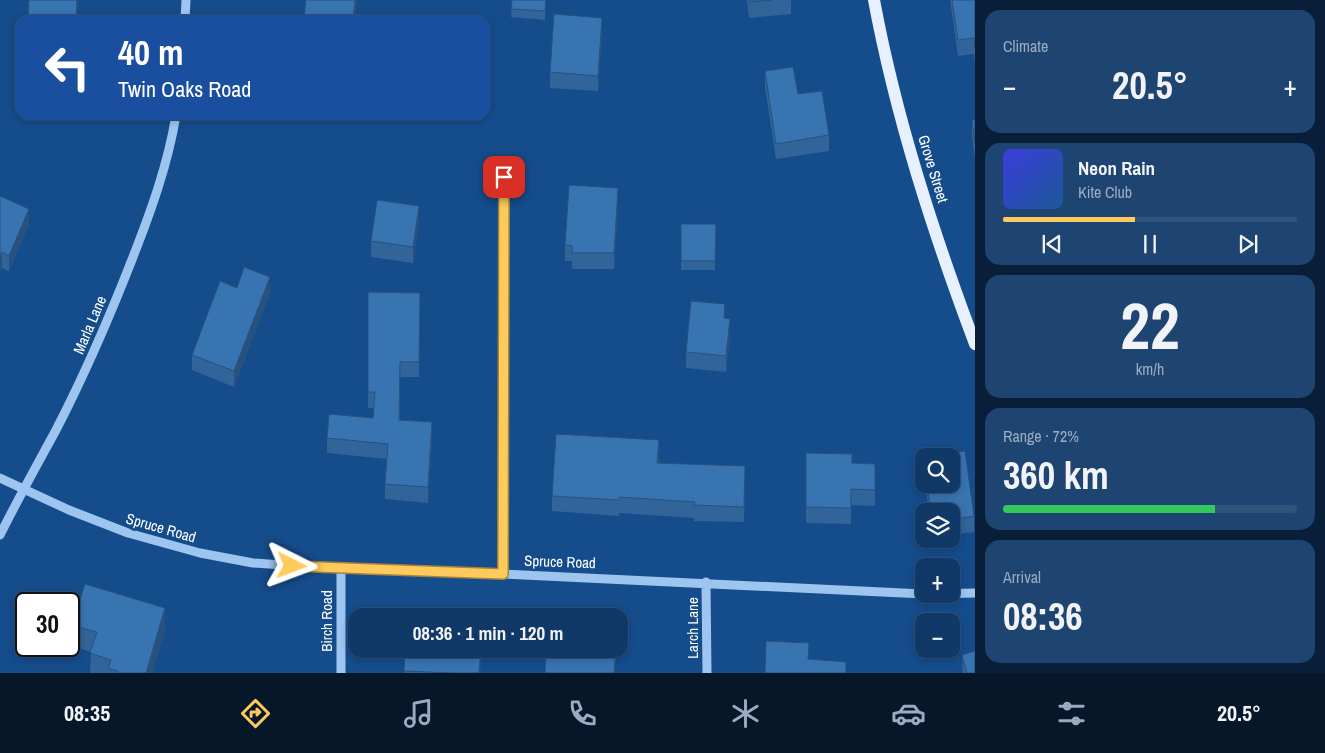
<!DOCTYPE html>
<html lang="en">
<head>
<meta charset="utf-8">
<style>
  :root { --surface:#103968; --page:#1e4471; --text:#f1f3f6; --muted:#9cacc0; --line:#30537c; --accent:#ffca5c }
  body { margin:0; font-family:"Archivo Narrow",sans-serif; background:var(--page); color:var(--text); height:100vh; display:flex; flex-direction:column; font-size:19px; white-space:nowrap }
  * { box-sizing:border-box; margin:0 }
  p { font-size:16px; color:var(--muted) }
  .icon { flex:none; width:28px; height:28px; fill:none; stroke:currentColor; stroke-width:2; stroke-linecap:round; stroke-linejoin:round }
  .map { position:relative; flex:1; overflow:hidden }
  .side { display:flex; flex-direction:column; gap:10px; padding:10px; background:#091f39; width:350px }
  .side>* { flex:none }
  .banner { position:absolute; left:15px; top:15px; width:475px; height:105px; border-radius:15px; box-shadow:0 2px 8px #0003,0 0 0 1px var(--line); background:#1a4fa0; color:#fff; overflow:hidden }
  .buttons { position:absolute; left:915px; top:448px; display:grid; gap:10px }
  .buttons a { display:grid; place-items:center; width:45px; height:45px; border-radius:10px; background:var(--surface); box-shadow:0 2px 8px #0003,0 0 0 1px var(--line); font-size:25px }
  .speed { position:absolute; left:15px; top:592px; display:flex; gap:10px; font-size:25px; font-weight:700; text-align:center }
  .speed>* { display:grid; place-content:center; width:65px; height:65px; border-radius:50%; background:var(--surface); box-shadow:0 2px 8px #0003,0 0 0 1px var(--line); line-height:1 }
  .speed .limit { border:2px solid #111; border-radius:8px; background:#fff; color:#111 }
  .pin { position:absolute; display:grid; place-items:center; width:42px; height:42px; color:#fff; margin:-21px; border-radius:10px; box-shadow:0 2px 8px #0006 }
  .me { position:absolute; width:55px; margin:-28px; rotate:93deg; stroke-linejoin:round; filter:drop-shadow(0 0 4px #0008) }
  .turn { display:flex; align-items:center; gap:18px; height:105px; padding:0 20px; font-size:22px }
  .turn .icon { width:65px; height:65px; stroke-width:2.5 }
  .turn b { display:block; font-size:35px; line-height:42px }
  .big { font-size:38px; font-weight:800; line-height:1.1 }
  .side .card { flex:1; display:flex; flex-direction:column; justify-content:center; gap:8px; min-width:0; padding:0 18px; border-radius:15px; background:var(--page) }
  .side .dial { align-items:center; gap:0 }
  .dial b { font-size:65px; line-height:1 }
  .song { display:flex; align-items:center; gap:15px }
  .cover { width:60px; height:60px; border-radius:8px; background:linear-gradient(135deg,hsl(240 70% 55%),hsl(210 70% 35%)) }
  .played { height:5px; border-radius:2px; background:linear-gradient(90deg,var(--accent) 45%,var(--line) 45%) }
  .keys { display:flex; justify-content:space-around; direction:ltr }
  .heat { display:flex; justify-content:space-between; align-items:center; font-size:28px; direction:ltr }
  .charge { height:8px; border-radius:4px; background:linear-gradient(90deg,#34c759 72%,var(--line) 0) }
  .trip { position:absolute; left:348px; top:608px; width:280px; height:50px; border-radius:15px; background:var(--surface); box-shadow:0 2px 8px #0003,0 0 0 1px var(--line); font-weight:800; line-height:50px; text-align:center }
  .dock { display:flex; height:80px; justify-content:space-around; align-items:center; background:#06172a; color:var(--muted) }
  .dock .icon { width:35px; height:35px }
  .dock .selected { color:var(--accent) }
  .dock b { font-size:22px; color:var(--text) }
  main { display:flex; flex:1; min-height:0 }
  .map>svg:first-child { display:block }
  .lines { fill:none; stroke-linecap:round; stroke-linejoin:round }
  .minor { stroke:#9dc5ef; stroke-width:9 }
  .major { stroke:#e6f0ff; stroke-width:12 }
  .wall { fill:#316499 }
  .shaded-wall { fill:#28517d }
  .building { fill:#3974b2; stroke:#28517d }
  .route-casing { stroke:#a6833c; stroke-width:12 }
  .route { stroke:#ffca5c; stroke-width:9 }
  .labels { text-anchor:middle; stroke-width:5; stroke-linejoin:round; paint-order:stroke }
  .street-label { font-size:15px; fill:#fff; stroke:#154c8b }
</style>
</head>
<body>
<main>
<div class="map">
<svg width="975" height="673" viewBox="0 0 975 673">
  <rect width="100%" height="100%" fill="#154c8b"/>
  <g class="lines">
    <path class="minor" d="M185,20L186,0
      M0,478L69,510L128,533L200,553L253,563L341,569L503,574L924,594
      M0,535C18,499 37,465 56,430C85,374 110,316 133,257C151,211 168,164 176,115
      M503,574L504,177
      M706,582L707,673
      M924,594L975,593
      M341,673V569"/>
    <path class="major" d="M874,0C896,118 933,232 975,344"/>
  </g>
  <path class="wall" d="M512,0H546L545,20L511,17Z
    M747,0H791V14L749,18Z
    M950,0H975V63L974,54L958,56Z
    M602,33L598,91L550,88V72Z
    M765,71L798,94L829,135V151L776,159L765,87Z
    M972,120H975V159L972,136Z
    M0,196L29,224L9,271L2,268Z
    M618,204L614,269H572V261H565V245Z
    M419,222L413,263L371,257V241Z
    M681,224H716L715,270H681Z
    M237,288L270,293L234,387L192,370V355Z
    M368,292L420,293L419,377H400V420L432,438L428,503L385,499V484L387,459L327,453V438L373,418L374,408H368Z
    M725,318L730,335L726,372L686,368V352Z
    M806,453L852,463L875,464V506L851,505V524L806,523Z
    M659,456V463L745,482L744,522L694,521V518L619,513V516L552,511V496Z
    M925,484H951L974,516V532L951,535V511H929Z
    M72,625L165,630L152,673H90L91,652L72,646Z
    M405,649H481L480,673H404Z
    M962,655L975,673H963Z"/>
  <path class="shaded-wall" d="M77,0H79L77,20H76Z
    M355,0H357V3L355,20H353Z
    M602,18V33L598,91V76Z
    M618,188V204L614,269V253Z
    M419,206V222L413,263V247Z
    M29,209V224L9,271V256Z
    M2,252V268L0,272V257Z
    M270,277V293L234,387V371Z
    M730,319V335L726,372V356Z
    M432,422V438L428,503V487Z
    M659,440V456L657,478V463Z
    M165,608V630L152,673H146Z
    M481,649L480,673H479Z
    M616,649L615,673H614Z"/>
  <path class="building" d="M29,0H77L76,20H28Z
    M306,0H355L353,20H300V16H304Z
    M512,0H546L545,11L511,9Z
    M749,0H772L749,2Z
    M952,0H975V47L974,38L958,40Z
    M554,14L602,18L598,76L550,72Z
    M793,67L798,94L822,91L829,135L776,144L765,71Z
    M972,120H975V143Z
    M569,185L618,188L614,253H572V246L565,245Z
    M0,196L29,209L9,256L2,252L0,257Z
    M377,200L419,206L413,247L371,241Z
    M681,224H716L715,261H681Z
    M244,267L270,277L234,371L192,355L220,281L237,288Z
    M368,292L420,293L419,362H400L399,420L432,422L428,487L385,484L388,444L327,438L329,414L373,418L375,392H368Z
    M691,301L725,304L724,318L730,319L726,356L686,352Z
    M556,434L659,440L657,463L745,466L744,507L694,505L695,502L619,497V500L552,496Z
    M965,451L974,516L951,520V511H931L927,484H951V456H925Z
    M806,453L852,454V463L875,464V490L851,489V508L806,507Z
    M85,584L165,608L146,673H118V671L108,668L111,660L90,653L97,632L72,625Z
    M766,641L809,643L808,659L846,662V673H765Z
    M405,649H481L479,673H452L404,671Z
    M546,649H616L614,673H545Z
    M975,651V673H967L962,655Z"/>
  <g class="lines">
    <g class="route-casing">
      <path id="route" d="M292,566L503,574L504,177"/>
    </g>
    <use href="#route" class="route"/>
  </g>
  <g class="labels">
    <g class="street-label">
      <text transform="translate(933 169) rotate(73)" y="5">Grove Street</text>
      <text transform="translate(90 325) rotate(-67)" y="5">Marla Lane</text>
      <text transform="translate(161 528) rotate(16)" y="5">Spruce Road</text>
      <text transform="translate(560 562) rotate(2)" y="5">Spruce Road</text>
      <text transform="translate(327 621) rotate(-90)" y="5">Birch Road</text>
      <text transform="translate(693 628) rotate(-90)" y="5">Larch Lane</text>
    </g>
  </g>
</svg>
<div class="buttons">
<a><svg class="icon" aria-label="search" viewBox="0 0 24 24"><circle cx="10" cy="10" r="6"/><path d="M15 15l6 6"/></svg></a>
<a><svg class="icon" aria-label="layers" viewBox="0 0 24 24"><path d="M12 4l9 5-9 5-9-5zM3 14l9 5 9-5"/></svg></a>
<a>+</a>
<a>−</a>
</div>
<div class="speed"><div class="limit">30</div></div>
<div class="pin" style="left:504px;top:177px;background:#d93025"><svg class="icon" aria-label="arrive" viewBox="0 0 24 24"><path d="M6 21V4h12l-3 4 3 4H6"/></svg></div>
<svg class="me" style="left:292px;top:566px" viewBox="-20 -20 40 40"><path d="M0-17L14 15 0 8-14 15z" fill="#ffca5c" stroke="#fff" stroke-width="4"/></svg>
<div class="trip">08:36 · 1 min · 120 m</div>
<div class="banner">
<div class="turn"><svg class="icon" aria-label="left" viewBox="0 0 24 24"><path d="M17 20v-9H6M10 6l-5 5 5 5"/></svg><div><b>40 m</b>Twin Oaks Road</div></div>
</div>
</div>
<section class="side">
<div class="card"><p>Climate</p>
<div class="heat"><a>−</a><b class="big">20.5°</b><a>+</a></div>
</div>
<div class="card">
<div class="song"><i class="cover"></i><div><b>Neon Rain</b><p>Kite Club</p></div></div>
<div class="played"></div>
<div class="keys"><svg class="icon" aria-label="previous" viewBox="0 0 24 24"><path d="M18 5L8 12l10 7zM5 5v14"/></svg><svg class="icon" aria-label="pause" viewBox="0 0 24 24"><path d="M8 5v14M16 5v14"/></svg><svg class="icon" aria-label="next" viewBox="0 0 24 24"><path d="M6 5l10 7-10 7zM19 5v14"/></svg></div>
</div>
<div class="card dial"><b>22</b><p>km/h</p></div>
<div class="card"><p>Range · 72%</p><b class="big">360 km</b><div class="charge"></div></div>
<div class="card"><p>Arrival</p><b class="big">08:36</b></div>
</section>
</main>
<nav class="dock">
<b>08:35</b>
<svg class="icon selected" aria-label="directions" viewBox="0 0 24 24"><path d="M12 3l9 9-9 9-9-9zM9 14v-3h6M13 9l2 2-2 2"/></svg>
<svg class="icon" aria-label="music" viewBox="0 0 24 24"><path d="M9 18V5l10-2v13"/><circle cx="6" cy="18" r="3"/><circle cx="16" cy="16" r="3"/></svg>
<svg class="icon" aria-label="phone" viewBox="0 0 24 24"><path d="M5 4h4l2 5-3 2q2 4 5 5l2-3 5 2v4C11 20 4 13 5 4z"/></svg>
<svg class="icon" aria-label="climate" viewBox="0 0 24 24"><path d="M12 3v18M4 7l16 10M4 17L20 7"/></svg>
<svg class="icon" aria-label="car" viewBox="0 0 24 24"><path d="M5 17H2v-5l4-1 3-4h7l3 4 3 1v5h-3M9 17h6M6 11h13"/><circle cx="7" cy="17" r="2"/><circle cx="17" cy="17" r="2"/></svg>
<svg class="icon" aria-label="filters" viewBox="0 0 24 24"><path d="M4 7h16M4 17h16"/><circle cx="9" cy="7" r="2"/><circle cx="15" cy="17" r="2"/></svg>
<b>20.5°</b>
</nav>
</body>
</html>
